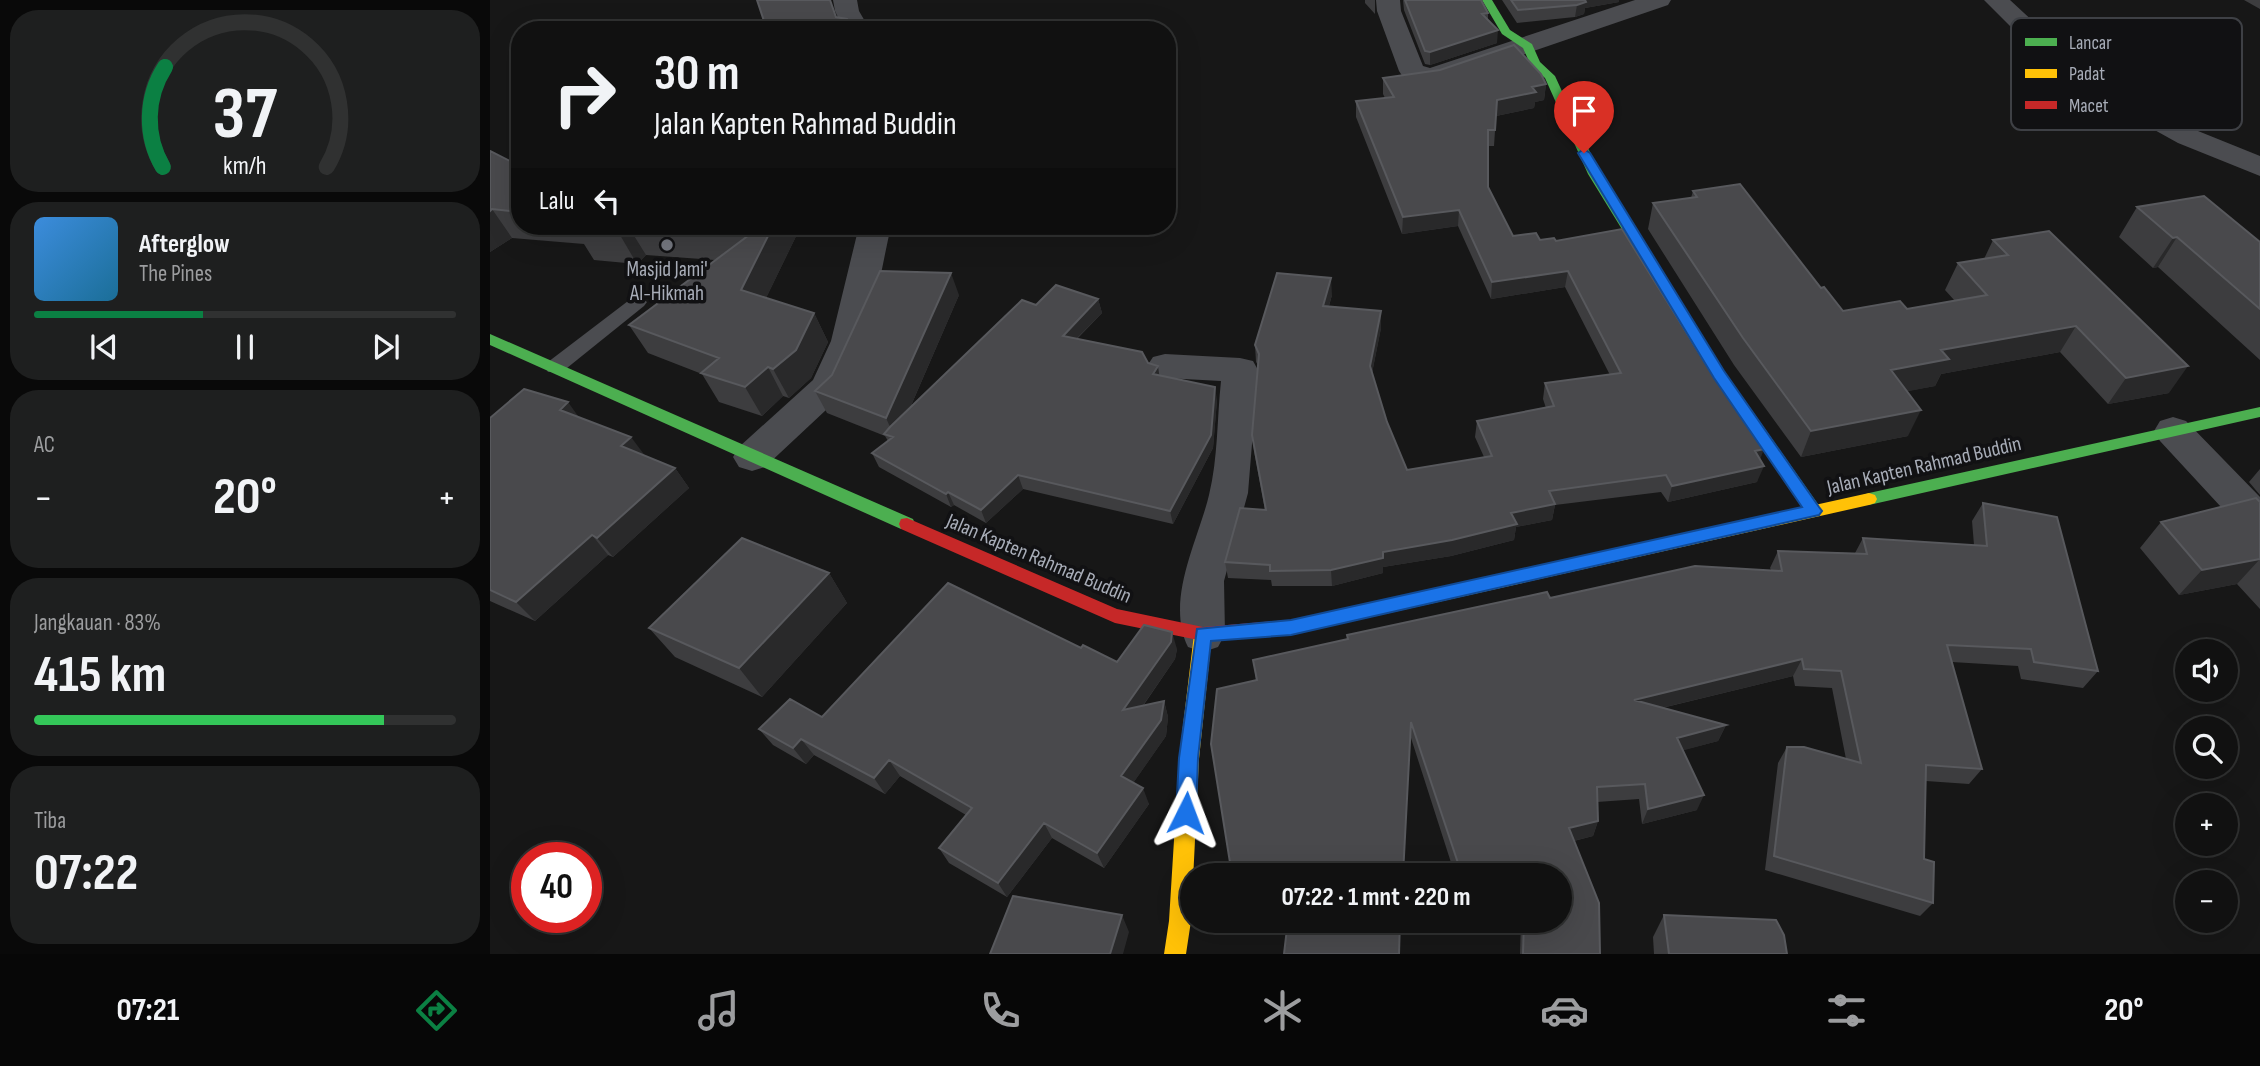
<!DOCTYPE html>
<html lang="id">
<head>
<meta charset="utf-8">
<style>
  :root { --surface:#111; --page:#1e1f1f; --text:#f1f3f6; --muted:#9c9d9f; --line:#303131; --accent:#0b8043 }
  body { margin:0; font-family:"Sofia Sans Condensed",sans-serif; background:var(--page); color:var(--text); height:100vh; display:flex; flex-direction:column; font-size:26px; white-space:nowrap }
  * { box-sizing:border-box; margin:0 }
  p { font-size:23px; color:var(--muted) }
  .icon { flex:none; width:38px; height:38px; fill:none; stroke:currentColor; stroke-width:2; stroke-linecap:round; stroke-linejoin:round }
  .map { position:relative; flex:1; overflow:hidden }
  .panel { display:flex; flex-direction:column; gap:10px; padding:10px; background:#090909; width:490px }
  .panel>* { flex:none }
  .guide { position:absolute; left:21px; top:21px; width:665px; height:214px; border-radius:28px; box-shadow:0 7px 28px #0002,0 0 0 2px var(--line); background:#111; color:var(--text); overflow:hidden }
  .tools { position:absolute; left:1685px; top:639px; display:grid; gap:14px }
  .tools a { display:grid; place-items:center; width:63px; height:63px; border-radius:50%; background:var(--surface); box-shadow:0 7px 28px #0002,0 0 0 2px var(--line); font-size:35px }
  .speed { position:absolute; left:21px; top:842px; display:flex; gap:14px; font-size:35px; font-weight:700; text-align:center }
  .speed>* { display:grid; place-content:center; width:91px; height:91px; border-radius:50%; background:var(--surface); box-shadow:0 7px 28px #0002,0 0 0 2px var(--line); line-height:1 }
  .speed .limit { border:10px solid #d22; background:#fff; color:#111 }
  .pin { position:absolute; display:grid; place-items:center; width:60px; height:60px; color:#fff; margin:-72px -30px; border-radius:50% 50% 50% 0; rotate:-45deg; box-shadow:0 0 7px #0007 }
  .pin .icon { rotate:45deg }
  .me { position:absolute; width:77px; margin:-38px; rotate:3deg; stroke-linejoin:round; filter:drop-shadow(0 0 5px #0008) }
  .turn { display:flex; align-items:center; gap:24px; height:147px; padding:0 28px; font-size:32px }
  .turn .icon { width:91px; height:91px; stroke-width:2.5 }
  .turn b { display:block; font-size:49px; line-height:60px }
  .then { display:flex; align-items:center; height:66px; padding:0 28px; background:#0003; gap:14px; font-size:26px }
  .big { font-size:52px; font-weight:700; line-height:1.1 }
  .panel .widget { flex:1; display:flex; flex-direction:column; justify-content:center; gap:10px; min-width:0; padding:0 24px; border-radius:28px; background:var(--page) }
  .panel .dial { align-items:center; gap:0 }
  .dial svg { height:182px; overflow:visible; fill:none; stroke:var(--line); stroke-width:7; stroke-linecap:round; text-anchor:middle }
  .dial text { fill:var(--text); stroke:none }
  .song { display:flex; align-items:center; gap:21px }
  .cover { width:84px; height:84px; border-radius:10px; background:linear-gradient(135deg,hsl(210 70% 55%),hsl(200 70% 35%)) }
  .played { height:7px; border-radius:4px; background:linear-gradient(90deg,var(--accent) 40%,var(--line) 40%) }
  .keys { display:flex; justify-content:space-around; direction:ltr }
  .heat { display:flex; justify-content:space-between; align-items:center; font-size:38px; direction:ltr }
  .charge { height:10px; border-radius:5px; background:linear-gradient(90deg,#34c759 83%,var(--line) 0) }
  .trip { position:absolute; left:690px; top:863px; width:392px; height:70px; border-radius:35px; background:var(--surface); box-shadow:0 7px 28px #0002,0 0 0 2px var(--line); font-weight:700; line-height:70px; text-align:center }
  .tabs { display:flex; height:112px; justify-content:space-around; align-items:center; background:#070707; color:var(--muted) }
  .tabs .icon { width:49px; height:49px }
  .tabs .on { color:var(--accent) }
  .tabs b { font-size:32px; color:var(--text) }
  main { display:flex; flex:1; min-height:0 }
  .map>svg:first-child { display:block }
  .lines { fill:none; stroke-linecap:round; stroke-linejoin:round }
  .lane { fill:#4b4c50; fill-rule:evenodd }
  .street { fill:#4b4c50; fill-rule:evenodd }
  .fast { fill:#4caf50; fill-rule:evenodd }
  .slow { fill:#ffc107; fill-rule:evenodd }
  .jam { fill:#c62828; fill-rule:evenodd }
  .wall { fill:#3d3d3f }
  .shaded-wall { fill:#29292a }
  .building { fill:#49494c; stroke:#58595d; stroke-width:2 }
  .route { fill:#1a73e8; stroke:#114b97; stroke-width:2 }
  .poi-dot { fill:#757880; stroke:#111113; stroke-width:2.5 }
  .labels { text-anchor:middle; stroke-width:7; stroke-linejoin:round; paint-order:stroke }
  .poi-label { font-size:21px; fill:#a8adb8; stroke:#111113 }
  .street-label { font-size:21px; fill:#a8adb8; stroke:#111113 }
  .key { fill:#111113; stroke:#3e4045; stroke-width:2 }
  .key-label { font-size:19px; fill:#a8adb8 }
</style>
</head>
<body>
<main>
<section class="panel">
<div class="widget dial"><svg viewBox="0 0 100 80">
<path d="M14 69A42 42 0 1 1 86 69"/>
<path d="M14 69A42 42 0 0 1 15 25" stroke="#0b8043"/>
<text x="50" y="56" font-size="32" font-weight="700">37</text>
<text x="50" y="72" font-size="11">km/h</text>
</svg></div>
<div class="widget">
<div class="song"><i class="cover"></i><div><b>Afterglow</b><p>The Pines</p></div></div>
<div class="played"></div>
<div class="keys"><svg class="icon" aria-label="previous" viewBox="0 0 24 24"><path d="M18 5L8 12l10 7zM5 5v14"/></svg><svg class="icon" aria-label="pause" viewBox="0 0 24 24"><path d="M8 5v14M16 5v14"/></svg><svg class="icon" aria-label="next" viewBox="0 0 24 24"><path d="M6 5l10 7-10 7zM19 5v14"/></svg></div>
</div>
<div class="widget"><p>AC</p>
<div class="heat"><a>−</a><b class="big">20°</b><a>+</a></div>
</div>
<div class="widget"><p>Jangkauan · 83%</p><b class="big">415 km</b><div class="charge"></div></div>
<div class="widget"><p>Tiba</p><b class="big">07:22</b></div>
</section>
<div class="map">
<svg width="1770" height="954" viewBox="0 0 1770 954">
  <rect width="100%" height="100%" fill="#171717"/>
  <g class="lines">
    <path class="lane" d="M148,296L157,302L154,306L72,372H58L55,367L58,362L142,298Z"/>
    <path class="street" d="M343,0H367L369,11L380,30H354L345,11Z
      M886,0H910L911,11L933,66L940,68L1145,0H1181L1178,5L965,78L939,84L913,77L909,71L887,11Z
      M1494,0H1520L1577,53L1708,131L1770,156V176L1688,143L1634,113L1559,65Z
      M369,226H401C388,283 381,345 351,396L275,467L262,471L249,467L243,457L249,447L323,380L341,341Z
      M675,354L750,358L763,361L768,370L758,493L734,581L735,634L728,647L713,652L698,647C675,600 708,541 719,495C728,459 727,418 731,381L675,378L663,375L657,366L663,357Z
      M1683,417L1696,421L1770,497V539L1756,534L1670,441L1664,431L1670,421Z"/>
    <path class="fast" d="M992,0H1002L1020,30L1042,44L1050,62L1065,76L1110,174L1234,371L1330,507L1332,511L1330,515H1318L1224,379L1098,174L1055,78L1041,66L1033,48L1012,34Z
      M0,334L423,519L425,524L423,529H411L0,345Z
      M1770,407V417L1379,505L1373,503L1371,499L1373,495L1379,493Z"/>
    <path class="slow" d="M1379,493L1385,495L1387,499L1385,503L1379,505L810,633L804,631L801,626L804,621L810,619Z
      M713,627L719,629L722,634L709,759L701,921L696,954H674L679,921L689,759L704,634L707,629Z"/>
    <path class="jam" d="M417,518L627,609L713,627L810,619L816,621L819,626L816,631L810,633L713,641L625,623L411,529L409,524L411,519Z"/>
  </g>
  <path class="wall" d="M875,0H885V14L875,3Z
    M913,0L998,13V20L1007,43L940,65L935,64L914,10Z
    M1012,0H1129V2L1095,8L1094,14L1085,17L1027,23Z
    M1754,0H1770V9Z
    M893,78L1056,84L1054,100L1045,102L1044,108L1006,116L1004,146H998V187L1023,236L1050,240L1066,241L1270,460L1267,482L1178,502L1171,492L1065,505L1062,520L1026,527L1024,540L961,556L893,567V573L842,586H782L781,580L738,578L735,562L775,510L764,451L762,435L768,365L766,362L765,345L842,295L839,306L891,311V328L882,373L897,422L917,470L994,457L985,437L987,421L1056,408L1053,399L1055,383L1120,375L1075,287L1001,299L968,226L912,234L866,117V101L895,98L893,94Z
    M0,151L30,166V226H311L276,298L324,313L338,342L321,378L299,398L293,396L272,416L229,402L212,374L158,353L139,325L225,260L156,255L147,264L104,260L94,244L22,238L0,252Z
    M1203,191L1331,288L1353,311L1417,309L1465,301L1455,290L1468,263L1494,259L1503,240L1679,393L1618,404L1570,352L1451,374L1445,386L1417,391L1418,436L1311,457L1244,365L1158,229L1163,203L1201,198Z
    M1647,207L1770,242V360L1668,267L1663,268L1629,237Z
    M469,295L420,408L546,305L608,299L612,313L587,339L658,363L670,375L727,400L723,448L683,524L533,489L496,523L464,505L461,507L389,467L382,453L398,441L395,436L337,413L325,391Z
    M89,417L154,455L185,468L199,488L123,557L118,555L45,621L0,601V418Z
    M1770,469V495L1759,482Z
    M1770,502V609L1747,584L1689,595L1650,548L1671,522Z
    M1493,503L1608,671L1593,688L1531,679L1528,666L1462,662L1492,769L1479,784L1436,781L1434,859L1443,903L1430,916L1275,870L1288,763L1297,747L1356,759L1342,688L1305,686L1303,676L1172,708L1236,725L1228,741L1193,750L1207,810L1152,824L1149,799L1107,802L1108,821L1103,836L1084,841L1110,954H1030L1031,920H1069V875H965L921,738L766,680L763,660L857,639V635L1060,598L1281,570L1280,568L1288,551L1365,553L1373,538L1484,545L1482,521Z
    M339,573L357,603L272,697L185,657L159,628Z
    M591,648L627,662L687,649L685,659L653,706L674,701L678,717L676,736L643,783L659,804L614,868L562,838L517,897L459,863L449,848L476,815L410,776L395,794L324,755L316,764L283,745L269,729L332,717Z
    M1174,915L1297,954H1164L1163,937Z
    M980,920H1027L984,932Z"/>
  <path class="shaded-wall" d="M1092,0H1129V2L1095,8L1094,14L1085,17L1087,5Z
    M1008,30L1007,43L940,65V52Z
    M1056,84L1054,100L1045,102L1044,108L1006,116L1007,100L1042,87Z
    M2,209L22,238L0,252V211Z
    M969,210L968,226L912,234L913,217Z
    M138,226L156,255L147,264L130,235Z
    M283,226H311L266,319L251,290Z
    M1687,237L1668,267L1663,268L1683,238Z
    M1078,271L1075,287L1001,299L1002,282Z
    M461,273L469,295L406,440L396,418Z
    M841,278L842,295L834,322L833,306Z
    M608,299L612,313L576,349L573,336Z
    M891,311V328L880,383V366Z
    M324,313L338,342L321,378L299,398L283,369Z
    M1586,326L1570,352L1451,374L1445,386L1389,397L1401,370L1451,350Z
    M668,366L670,380L663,374Z
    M1698,366L1679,393L1618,404L1636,378Z
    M278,367L293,396L272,416L255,387Z
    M725,387L727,400L723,448L683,524L680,511Z
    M78,402L93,423L70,410Z
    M1431,410L1418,436L1311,457L1321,431Z
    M141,437L156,457L131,446Z
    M1274,449L1268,465L1265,451Z
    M1274,466L1267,482L1178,502L1182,486Z
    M185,468L199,488L123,557L107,538Z
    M528,475L533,489L496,523L491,510Z
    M458,492L464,505L461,507L456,494Z
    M1065,504L1062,520L1026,527L1024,540L961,556L893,567V573L842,586L841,570L893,552L1021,513Z
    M102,535L118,555L45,621L26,602Z
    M1770,559L1747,584L1689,595L1712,570Z
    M339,573L357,603L272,697L249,668Z
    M682,632L687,649L685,659L638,727L633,710Z
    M1312,659L1303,676L1138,716L1144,700Z
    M674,701L678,717L676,736L637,792L631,776Z
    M1236,725L1228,741L1180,754L1187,738Z
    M311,739L324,755L316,764L303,748Z
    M399,760L410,776L395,794L384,778Z
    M653,788L659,804L614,868L607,853Z
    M1214,795L1207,810L1152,824L1158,809Z
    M1108,821L1103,836L1075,843L1079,828Z
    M554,823L562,838L517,897L508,883Z
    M632,915L639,932L633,954H620Z
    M749,920H791L752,931Z
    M986,920H1027L984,932Z"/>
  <path class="building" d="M267,0H340L346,17L357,19L361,30H277Z
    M915,0H991L998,13L992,14L1008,30L940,52L935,51Z
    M1021,0H1095L1096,2L1087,5L1028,10Z
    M1024,45L1051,74L1056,84L1042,87L1046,92L1007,100L1005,130H998V187L1023,236L1046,233L1050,240L1064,238L1066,241L1132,229L1219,369L1274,449L1265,451L1274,466L1182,486L1176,475L1059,491L1065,504L1021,513L1027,524L962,540L893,552V558L841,570L780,571V565L735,562L750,508L776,510L762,435L769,354L765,345L787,273L841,278L833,306L891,311L880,366L897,422L917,470L1002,456L987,421L1064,406L1055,383L1131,373L1078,271L1002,282L969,210L913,217L866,101L904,97L893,78L950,70Z
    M0,151L30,166V212L2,209L0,211Z
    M1250,184L1331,288L1334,287L1353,311L1410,301L1417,309L1497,295L1468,263L1518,255L1503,240L1559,231L1698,366L1636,378L1586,326L1451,350L1459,359L1401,370L1431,410L1321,431L1253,338L1163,203L1207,197L1203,191Z
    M1714,196L1770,242V309L1687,237L1683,238L1647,207Z
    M91,226H138L130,235L86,231Z
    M139,226H283L251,290L324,313L306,350L283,369L278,367L255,387L211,373L229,358L139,325L259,235Z
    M390,271L461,273L396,418L325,391L342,375Z
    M566,285L608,299L573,336L652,352L658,363L668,366L663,374L725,387L721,435L680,511L528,475L491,510L458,492L456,494L382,453L403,437L394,434L400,427L532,300L546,305Z
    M34,389L78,402L70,410L141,437L131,446L185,468L107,538L102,535L26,602L0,590V418Z
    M1766,498L1770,502V559L1712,570L1671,522Z
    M1493,503L1567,517L1608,671L1544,662L1541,649L1457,645L1492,769L1436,765L1434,859L1444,862L1443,903L1284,856L1297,747H1314L1371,763L1351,671L1314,669L1312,659L1144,700L1236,725L1187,738L1214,795L1158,809L1155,784L1107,787L1108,821L1079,828L1109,903L1110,954H1033L1034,920H1069V875H972L921,722L913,875H742L721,744L727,689L767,680L763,660L858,639L857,635L1057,592L1060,598L1205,566L1292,571L1288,551L1377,554L1373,538L1497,546Z
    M252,538L339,573L249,668L159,628Z
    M458,583L591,648L593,645L627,662L654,625L682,632L681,642L633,710L674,701L671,720L631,776L653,788L607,853L554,823L508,883L449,848L482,808L399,760L384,778L311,739L303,748L269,729L300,699L332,717Z
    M523,896L632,915L620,954H500Z
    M1174,915L1286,920L1294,935L1297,954H1179Z
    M798,920H910L909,954H794Z"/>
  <path class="route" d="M1094,149L1100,153L1234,371L1329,507L1332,511L1329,515L801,635L721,641L708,758L706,813L703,819L696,822L689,819L686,813L689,758L707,629L801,620L1312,507L1224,378L1088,153Z"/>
  <circle class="poi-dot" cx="177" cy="245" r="7"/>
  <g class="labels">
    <g class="poi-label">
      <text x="177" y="276">Masjid Jami'<tspan x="177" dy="24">Al-Hikmah</tspan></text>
    </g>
    <g class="street-label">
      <text transform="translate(1434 465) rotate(-13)" y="7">Jalan Kapten Rahmad Buddin</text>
      <text transform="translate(549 558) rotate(23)" y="7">Jalan Kapten Rahmad Buddin</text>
    </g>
  </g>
  <rect x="1521" y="18" width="231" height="112" rx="10" class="key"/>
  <rect x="1535" y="38" width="32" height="8" fill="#4caf50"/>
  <rect x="1535" y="69" width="32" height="9" fill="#ffc107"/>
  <rect x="1535" y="101" width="32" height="8" fill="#c62828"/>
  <g class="key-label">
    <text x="1579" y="49">Lancar</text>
    <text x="1579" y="80">Padat</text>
    <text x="1579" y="112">Macet</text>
  </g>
</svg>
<div class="tools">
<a><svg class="icon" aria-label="sound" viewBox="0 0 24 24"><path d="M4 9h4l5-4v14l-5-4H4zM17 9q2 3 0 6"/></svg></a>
<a><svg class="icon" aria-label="search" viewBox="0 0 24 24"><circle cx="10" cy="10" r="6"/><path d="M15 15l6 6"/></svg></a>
<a>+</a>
<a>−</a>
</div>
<div class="speed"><div class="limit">40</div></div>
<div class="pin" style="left:1094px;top:153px;background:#d93025"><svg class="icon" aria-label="arrive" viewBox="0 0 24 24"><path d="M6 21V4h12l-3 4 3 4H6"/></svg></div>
<svg class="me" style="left:696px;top:813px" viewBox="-20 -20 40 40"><path d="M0-17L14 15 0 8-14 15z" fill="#1a73e8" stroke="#fff" stroke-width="4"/></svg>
<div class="trip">07:22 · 1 mnt · 220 m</div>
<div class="guide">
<div class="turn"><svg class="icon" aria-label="right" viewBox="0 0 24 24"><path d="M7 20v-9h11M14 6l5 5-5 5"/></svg><div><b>30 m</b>Jalan Kapten Rahmad Buddin</div></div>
<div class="then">Lalu<svg class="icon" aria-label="left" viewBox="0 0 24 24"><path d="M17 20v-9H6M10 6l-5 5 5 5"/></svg></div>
</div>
</div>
</main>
<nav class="tabs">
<b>07:21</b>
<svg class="icon on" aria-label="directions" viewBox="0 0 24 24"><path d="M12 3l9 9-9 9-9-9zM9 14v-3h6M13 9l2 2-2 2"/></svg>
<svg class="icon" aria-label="music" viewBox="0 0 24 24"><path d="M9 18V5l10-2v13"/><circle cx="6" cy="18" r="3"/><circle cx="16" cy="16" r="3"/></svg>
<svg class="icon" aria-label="phone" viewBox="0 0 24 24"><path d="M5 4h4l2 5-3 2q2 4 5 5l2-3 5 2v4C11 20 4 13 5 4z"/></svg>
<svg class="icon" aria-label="climate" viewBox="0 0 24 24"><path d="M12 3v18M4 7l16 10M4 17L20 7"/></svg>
<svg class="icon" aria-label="car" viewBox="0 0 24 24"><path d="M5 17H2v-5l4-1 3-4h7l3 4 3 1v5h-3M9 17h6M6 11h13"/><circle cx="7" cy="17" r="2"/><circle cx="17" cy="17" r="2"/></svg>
<svg class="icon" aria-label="filters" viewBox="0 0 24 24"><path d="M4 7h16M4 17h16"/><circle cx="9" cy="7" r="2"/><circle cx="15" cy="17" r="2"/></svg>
<b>20°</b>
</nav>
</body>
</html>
